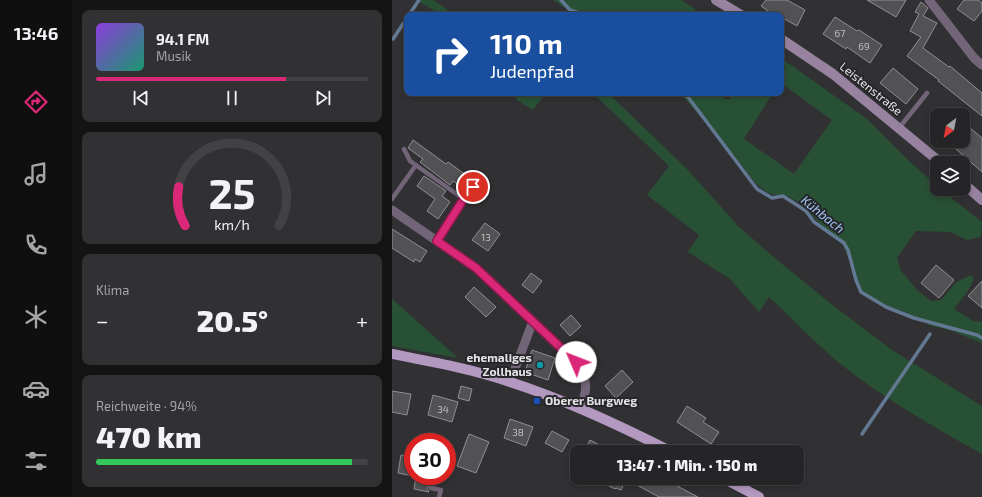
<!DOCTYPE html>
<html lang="de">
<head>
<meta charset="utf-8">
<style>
  :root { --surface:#252527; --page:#313133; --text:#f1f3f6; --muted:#a3a5a7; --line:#424244; --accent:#db2777 }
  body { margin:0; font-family:"Exo 2",sans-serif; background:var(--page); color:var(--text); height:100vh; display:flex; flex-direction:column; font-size:15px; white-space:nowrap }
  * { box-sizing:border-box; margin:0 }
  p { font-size:13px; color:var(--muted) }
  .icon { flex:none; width:22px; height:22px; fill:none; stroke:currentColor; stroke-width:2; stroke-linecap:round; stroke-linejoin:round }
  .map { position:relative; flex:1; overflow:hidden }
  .drawer { display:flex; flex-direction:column; gap:10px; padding:10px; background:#141415; width:320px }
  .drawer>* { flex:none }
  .banner { position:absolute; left:12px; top:12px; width:380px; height:84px; border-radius:8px; box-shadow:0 2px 6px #0003,0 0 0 1px var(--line); background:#1a4fa0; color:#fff; overflow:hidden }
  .needle { width:26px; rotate:212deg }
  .tools { position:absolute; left:538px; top:108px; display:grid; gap:8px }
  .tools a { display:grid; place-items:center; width:40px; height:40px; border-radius:8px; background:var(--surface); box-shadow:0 2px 6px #0003,0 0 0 1px var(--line); font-size:20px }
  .speed { position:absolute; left:12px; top:433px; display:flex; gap:8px; font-size:20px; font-weight:700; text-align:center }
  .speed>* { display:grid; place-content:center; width:52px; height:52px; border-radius:50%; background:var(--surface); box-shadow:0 2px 6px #0003,0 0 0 1px var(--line); line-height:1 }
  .speed .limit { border:6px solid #d22; background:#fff; color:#111 }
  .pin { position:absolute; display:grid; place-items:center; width:34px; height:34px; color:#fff; margin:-17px; border:2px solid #fff; border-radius:50%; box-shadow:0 1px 4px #0007 }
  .me { position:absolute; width:44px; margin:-22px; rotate:314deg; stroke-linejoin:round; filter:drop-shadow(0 0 3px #0008) }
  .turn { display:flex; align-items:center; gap:14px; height:84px; padding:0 20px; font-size:18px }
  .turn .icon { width:52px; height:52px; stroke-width:2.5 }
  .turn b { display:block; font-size:28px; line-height:34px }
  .big { font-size:30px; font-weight:800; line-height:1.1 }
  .drawer .widget { flex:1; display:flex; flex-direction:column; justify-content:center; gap:6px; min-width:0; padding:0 14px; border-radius:8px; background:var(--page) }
  .drawer .dial { align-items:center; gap:0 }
  .dial svg { height:104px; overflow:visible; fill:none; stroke:var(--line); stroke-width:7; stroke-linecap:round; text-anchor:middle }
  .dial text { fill:var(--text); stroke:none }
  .song { display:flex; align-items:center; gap:12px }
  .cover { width:48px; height:48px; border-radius:6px; background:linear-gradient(135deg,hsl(270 70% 55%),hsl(160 70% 35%)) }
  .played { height:4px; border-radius:2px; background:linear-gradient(90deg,var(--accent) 70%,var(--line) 70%) }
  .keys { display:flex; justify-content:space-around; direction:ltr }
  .heat { display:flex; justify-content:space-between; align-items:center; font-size:22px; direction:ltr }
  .charge { height:6px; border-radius:3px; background:linear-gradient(90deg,#34c759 94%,var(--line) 0) }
  .trip { position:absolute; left:178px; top:445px; width:234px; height:40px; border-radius:8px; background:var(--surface); box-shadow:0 2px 6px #0003,0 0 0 1px var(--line); font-weight:800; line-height:40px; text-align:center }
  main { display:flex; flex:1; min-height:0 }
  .dock { display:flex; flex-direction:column; width:72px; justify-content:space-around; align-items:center; background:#0f0f10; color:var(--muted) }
  .dock .icon { width:28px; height:28px }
  .dock .current { color:var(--accent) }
  .dock b { font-size:18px; color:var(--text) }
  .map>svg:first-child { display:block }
  .green { fill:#285035 }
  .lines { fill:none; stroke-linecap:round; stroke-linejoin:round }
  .stream { stroke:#637893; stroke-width:3.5 }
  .building { fill:#525255; stroke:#8f8f92 }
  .service { stroke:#726578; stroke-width:4.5 }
  .minor { stroke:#726578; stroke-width:9 }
  .secondary { stroke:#9782a0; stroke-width:10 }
  .primary { stroke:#b398bf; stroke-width:10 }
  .route-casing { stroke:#8e194d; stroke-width:10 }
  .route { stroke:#db2777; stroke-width:7 }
  .culture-dot { fill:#0f9aa8; stroke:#27272a; stroke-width:1.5 }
  .transit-dot { fill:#1a4fb4; stroke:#27272a; stroke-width:1.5 }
  .labels { text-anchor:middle; stroke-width:4; stroke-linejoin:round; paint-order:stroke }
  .number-label { font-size:10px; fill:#c0c0c2 }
  .street-label { font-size:12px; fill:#e4e4e6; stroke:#27272a }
  .poi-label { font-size:12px; font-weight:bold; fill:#e4e4e6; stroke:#27272a; text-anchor:end }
  .water-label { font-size:13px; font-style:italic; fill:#9fc6f9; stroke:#27272a }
</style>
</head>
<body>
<main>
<nav class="dock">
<b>13:46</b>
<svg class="icon current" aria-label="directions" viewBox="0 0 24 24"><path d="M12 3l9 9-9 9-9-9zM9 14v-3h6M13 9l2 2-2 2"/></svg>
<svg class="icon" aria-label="music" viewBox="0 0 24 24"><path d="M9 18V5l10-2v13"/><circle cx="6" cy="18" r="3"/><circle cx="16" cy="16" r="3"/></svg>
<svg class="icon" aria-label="phone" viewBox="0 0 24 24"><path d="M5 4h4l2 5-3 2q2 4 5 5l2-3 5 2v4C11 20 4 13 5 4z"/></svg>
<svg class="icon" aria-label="climate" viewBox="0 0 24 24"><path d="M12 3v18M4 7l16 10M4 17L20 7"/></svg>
<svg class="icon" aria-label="car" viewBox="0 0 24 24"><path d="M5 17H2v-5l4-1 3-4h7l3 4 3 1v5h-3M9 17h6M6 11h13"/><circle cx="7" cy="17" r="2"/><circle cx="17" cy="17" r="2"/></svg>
<svg class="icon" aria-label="filters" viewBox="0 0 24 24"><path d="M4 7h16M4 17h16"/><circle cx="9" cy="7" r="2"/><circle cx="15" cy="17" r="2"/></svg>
</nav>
<section class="drawer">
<div class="widget">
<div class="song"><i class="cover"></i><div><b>94.1 FM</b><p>Musik</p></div></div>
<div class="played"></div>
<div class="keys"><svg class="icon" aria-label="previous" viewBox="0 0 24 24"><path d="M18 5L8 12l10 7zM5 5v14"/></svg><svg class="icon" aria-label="pause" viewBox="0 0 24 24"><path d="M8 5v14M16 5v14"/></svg><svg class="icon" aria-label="next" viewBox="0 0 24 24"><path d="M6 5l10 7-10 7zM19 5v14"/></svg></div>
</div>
<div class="widget dial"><svg viewBox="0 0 100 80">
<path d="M14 69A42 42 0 1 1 86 69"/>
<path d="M14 69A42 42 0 0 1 9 39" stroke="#db2777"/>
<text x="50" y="56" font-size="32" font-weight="700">25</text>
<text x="50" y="72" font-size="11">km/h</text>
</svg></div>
<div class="widget"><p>Klima</p>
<div class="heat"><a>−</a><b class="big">20.5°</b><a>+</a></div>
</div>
<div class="widget"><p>Reichweite · 94%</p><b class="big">470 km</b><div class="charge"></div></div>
</section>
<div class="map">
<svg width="590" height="497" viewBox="0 0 590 497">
  <rect width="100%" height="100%" fill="#313134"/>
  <path class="green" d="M24,0H41L63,15H50Z
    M161,0H289L303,9L304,15H269L266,13L262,15H184Z
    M389,58L475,119L516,160L545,186V189H548L590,222L589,237L575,240L558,232L524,231L505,258L509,271L526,291L539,301L549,300L564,282L579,275L582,279L576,291L562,309L581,321L590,322V343L560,331L537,325L515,313L486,303L473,296L462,277L457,259L450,244L434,232L423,218L406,202L394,195H384L376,193L364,184L342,155L288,93H321L337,100L341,93H381L352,139L402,174L440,120L389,83Z
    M121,93H154L141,110L125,100Z
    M198,93H216L296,170L347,227L384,259L443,307L500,350L590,406V454C540,426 491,398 446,362C422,342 400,318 377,297L367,312L338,279L296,252L307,235L255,195L277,166L207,99Z
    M0,299L7,305L66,358L0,346Z"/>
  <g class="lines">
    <path class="stream" d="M169,0L178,10L193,15
      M17,15L27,0
      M1,39L15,18
      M290,93L296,97L365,189L380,198L391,196L414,211L422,222L452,243L456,250L464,280L469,292L494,307L522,318L585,335L590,338
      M470,434L538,334"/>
  </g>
  <path class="building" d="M374,0H395L413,10L405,26L389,17V15H382L369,6Z
    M475,0H514L504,17Z
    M572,0H586L590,3V11L582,21L565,9Z
    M529,2L536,8L531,16L545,23L531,48L557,67L558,66L590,93V116L546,81L547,80L515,56L529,37L518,31L527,14L523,12Z
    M443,17L465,31L467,30L490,45L478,63L455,47L454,49L431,34Z
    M501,68L526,89L514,104L488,83Z
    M571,122L590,138V172L555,141H571Z
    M21,140L54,164L56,162L78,178L71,188L61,181L58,185L28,162L31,159L16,148Z
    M32,176L54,191L50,196L58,202L46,219L35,211L43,199L25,186Z
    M93,223L108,234L96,251L80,240Z
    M0,229L35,251L28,262L23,259L22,262L0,248Z
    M544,265L562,280L547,298L529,283Z
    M139,273L150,281L141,293L130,285Z
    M590,281V308L576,296Z
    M82,287L104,307L94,317L73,297Z
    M179,315L189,326L178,336L168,325Z
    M140,350L163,358L156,380L133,372Z
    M230,370L241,382L224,398L213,386Z
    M69,386L80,389L77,401L66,398Z
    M0,391L19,394L15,415L0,412Z
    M41,395L66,402L60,422L36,415Z
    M295,406L314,418L311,422L327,432L319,444L285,422Z
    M118,419L141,427L134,446L112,438Z
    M160,431L177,440L170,452L153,443Z
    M77,434L97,442L84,473L65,466Z
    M198,440L221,452H192Z
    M9,455L21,457V476L6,473Z
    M24,476H40L39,484L35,488L37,492L22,489Z
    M201,478H270L306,497H267L234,479L229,490L224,488L223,489Z"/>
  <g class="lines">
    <path class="service" d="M507,128L535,93
      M12,149L18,161L66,195L71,200
      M0,199L24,165
      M45,241L71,200L81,187
      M39,488L49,490L47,497"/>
    <path class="minor" d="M537,0L582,58L590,65
      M0,210L84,268L184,362C195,380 197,388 188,408
      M118,382L141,321"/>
    <path class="secondary" d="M324,0L349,15
      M389,39L441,74L549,163
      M571,183L590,200"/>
    <path class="primary" d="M0,354C40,362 80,369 118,382C174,400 227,425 280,452
      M331,478L367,497"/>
  </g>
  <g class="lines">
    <g class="route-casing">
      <path id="route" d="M81,187L71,200L45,241L84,268L184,362"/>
    </g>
    <use href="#route" class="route"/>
  </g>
  <circle class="culture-dot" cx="148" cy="365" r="4"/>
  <rect class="transit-dot" x="141" y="397" width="8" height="8" rx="2"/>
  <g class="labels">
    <g class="number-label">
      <text x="448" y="37">67</text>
      <text x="472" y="50">69</text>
      <text x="94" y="241">13</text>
      <text x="51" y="413">34</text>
      <text x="126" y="436">38</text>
    </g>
    <g class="street-label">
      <text transform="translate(479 89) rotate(39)" y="4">Leistenstraße</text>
    </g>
    <g class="poi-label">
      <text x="140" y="362">ehemaliges<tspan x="140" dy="14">Zollhaus</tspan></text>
      <text x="153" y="405" text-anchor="start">Oberer Burgweg</text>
    </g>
    <g class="water-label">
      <text transform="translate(431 214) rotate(39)" y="5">Kühbach</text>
    </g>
  </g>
</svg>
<div class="tools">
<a><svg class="needle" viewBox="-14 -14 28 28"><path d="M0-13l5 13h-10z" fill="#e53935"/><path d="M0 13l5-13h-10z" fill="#a3a5a7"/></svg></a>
<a><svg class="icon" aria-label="layers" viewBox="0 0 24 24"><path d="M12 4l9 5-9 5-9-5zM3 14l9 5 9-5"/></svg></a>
</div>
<div class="speed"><div class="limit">30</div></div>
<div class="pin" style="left:81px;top:187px;background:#d93025"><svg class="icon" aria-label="arrive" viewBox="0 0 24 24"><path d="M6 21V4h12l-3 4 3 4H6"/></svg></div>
<svg class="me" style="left:184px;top:362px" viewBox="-20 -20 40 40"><circle r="19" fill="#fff"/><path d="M0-13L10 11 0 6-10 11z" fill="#db2777"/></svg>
<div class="trip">13:47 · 1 Min. · 150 m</div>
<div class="banner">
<div class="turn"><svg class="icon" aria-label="right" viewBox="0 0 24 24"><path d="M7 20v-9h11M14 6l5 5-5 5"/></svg><div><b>110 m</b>Judenpfad</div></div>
</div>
</div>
</main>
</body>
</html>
